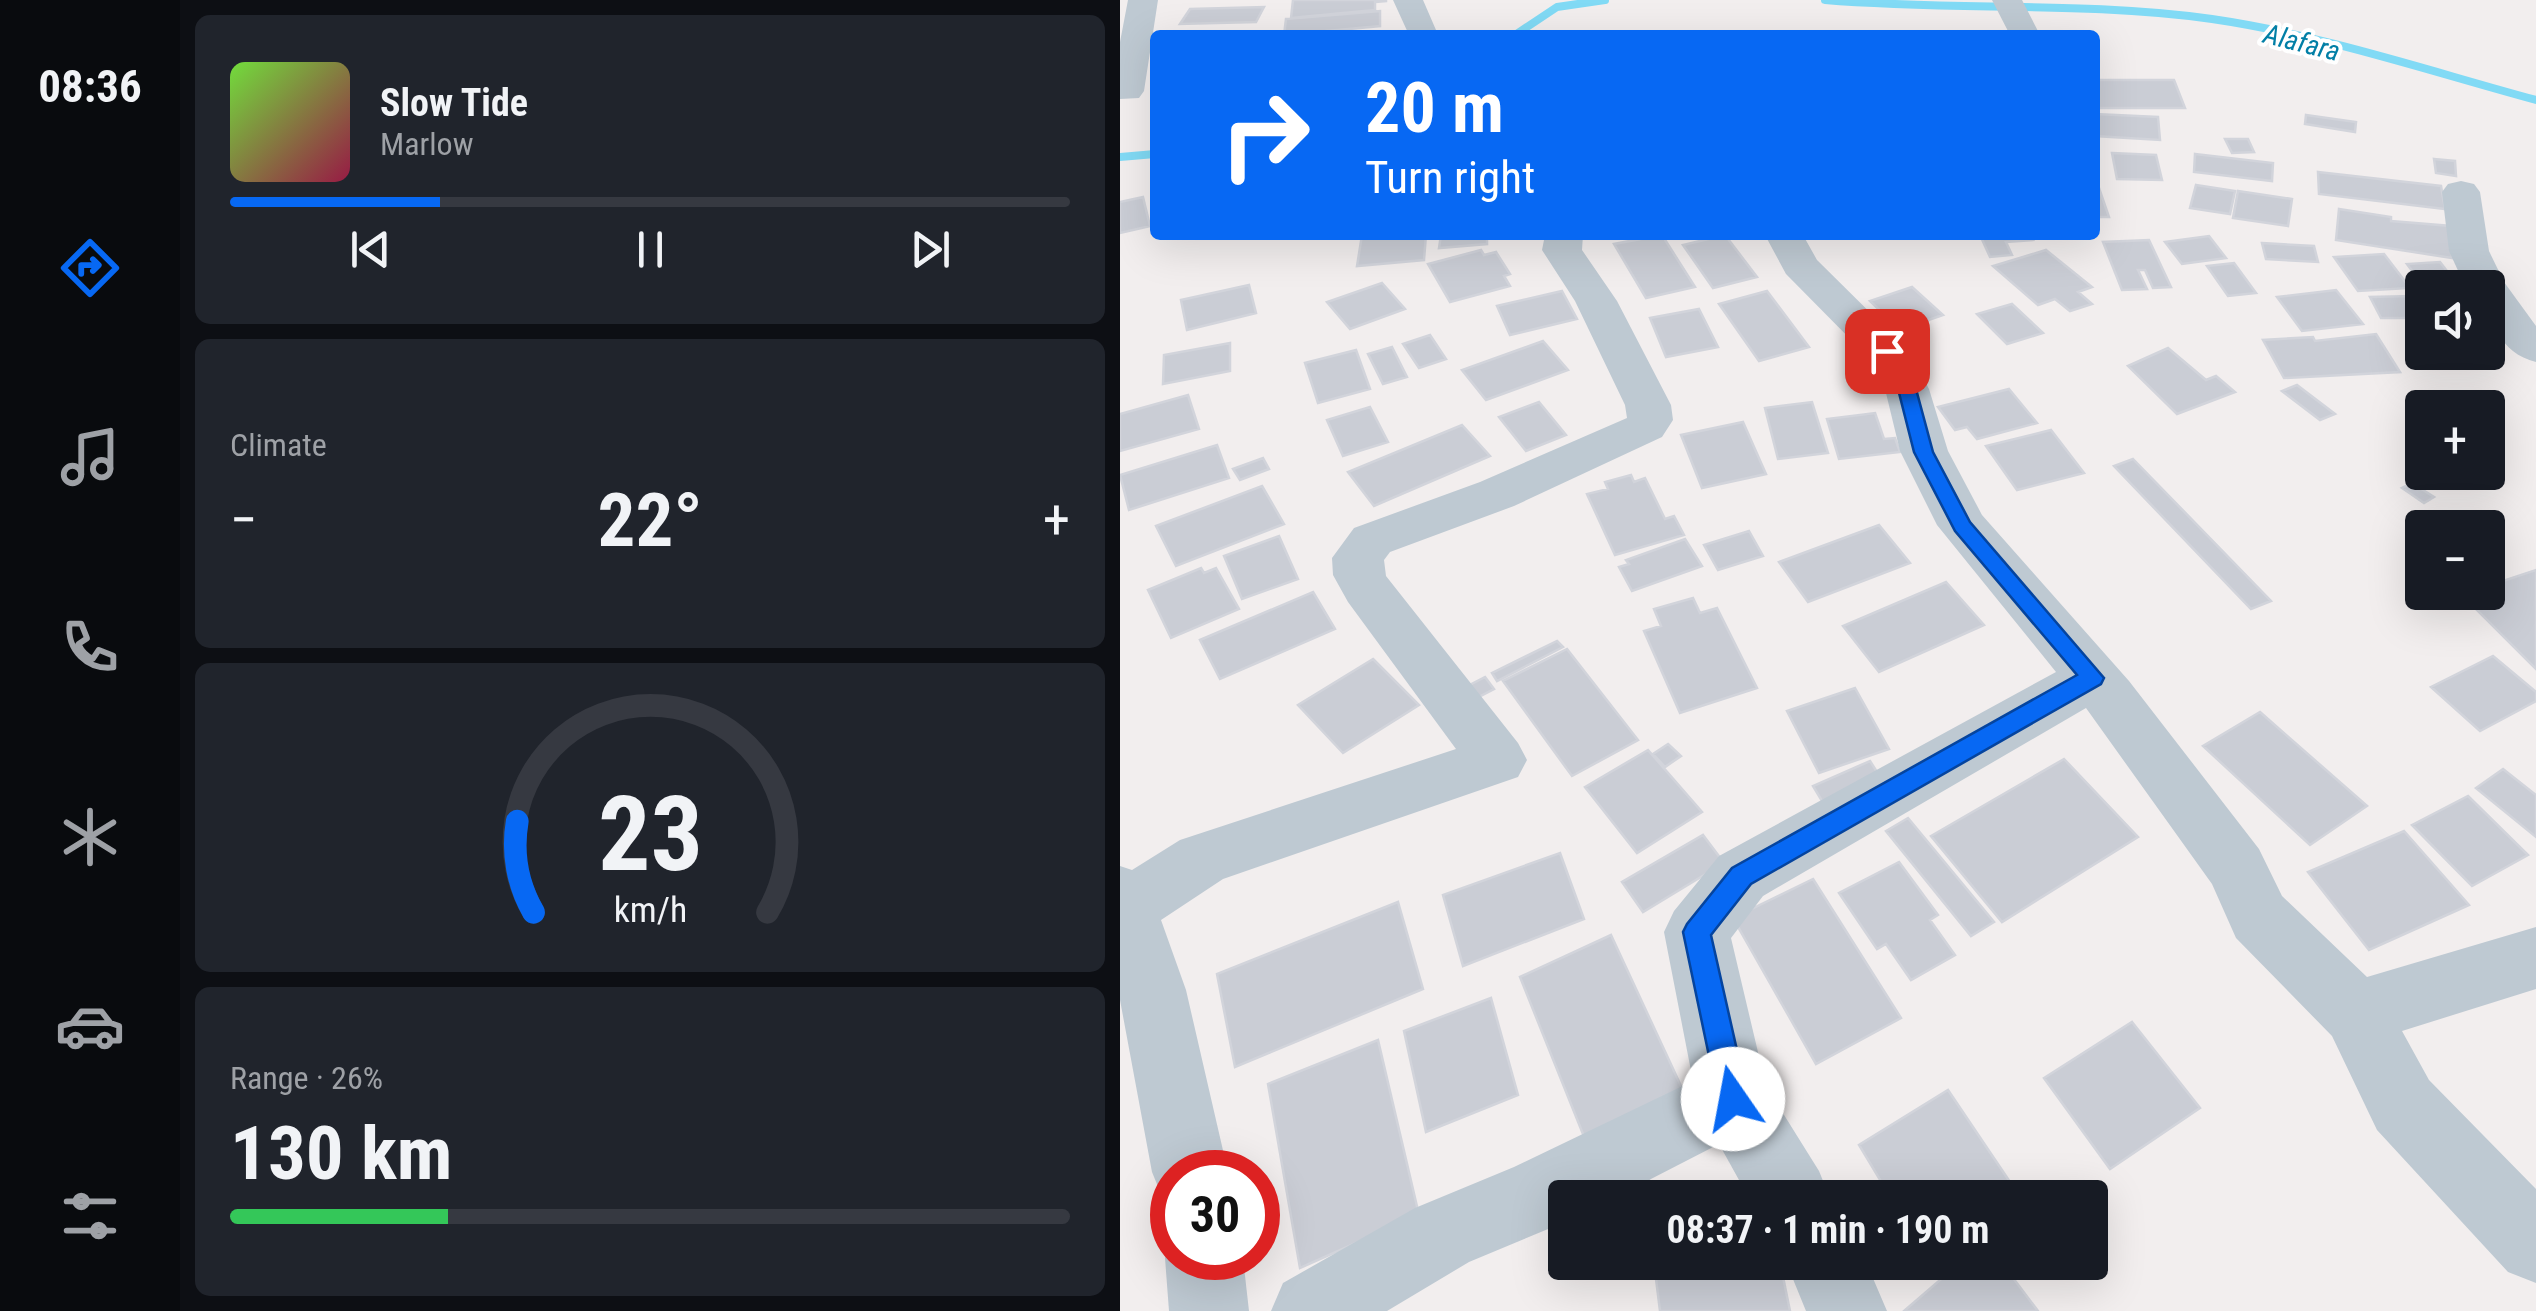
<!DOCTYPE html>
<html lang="en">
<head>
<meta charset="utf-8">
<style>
  :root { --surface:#171b24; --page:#20242c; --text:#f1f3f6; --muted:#9ea1a6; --line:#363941; --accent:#0768f3 }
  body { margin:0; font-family:"Roboto Condensed",sans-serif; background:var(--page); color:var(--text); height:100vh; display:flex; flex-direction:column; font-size:38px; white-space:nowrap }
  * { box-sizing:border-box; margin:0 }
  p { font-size:32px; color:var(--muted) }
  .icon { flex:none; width:55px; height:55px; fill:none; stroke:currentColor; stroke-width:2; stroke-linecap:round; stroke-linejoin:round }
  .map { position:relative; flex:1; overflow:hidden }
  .details { display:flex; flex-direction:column; gap:15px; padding:15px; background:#0d0f14; width:940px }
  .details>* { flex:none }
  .hud { position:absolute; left:30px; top:30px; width:950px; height:210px; border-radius:10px; box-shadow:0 10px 40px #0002; background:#0768f3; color:#fff; overflow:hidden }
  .controls { position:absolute; left:1285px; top:270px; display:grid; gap:20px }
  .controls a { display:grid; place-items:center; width:100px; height:100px; border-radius:10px; background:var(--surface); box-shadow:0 10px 40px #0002; font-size:50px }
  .speed { position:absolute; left:30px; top:1150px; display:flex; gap:20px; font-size:50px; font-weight:700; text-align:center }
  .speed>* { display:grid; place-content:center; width:130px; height:130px; border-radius:50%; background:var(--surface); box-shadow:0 10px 40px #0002; line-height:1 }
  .speed .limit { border:15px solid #d22; background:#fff; color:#111 }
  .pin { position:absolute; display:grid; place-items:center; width:85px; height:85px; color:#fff; margin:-42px; border-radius:20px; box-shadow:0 5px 15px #0006 }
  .me { position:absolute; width:110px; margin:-55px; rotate:348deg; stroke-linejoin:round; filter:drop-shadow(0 0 8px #0008) }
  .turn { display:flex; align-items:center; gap:35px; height:210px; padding:0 50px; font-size:45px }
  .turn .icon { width:130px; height:130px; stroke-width:2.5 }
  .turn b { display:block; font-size:70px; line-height:85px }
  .big { font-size:75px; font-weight:700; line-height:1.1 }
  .details .widget { flex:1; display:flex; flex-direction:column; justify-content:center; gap:15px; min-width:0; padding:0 35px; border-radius:15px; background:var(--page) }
  .details .dial { align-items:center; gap:0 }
  .dial svg { height:260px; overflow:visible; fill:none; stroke:var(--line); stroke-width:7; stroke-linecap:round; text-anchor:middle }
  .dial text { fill:var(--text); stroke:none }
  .song { display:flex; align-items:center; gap:30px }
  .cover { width:120px; height:120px; border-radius:15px; background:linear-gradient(135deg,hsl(100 70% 55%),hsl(340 70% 35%)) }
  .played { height:10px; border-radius:5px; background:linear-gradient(90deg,var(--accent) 25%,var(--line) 25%) }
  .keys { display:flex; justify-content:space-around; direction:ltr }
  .heat { display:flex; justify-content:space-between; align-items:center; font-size:55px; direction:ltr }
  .charge { height:15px; border-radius:8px; background:linear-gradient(90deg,#34c759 26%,var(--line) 0) }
  .trip { position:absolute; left:428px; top:1180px; width:560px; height:100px; border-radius:10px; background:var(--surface); box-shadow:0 10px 40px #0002; font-weight:700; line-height:100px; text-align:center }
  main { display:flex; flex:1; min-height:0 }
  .tab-bar { display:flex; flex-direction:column; width:180px; justify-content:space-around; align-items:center; background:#090b0e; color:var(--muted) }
  .tab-bar .icon { width:70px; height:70px }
  .tab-bar .on { color:var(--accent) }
  .tab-bar b { font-size:45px; color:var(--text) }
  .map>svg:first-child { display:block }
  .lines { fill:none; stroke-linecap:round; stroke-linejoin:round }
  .stream { stroke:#81daf5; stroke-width:8 }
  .building { fill:#cacdd5; stroke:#d2d4db; stroke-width:2.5 }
  .minor { fill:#bec9d2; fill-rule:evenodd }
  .route { fill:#0768f3; stroke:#05449e; stroke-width:2.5 }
  .labels { text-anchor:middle; stroke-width:8; stroke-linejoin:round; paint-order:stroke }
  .far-water-label { font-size:28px; font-style:italic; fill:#027fa6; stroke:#fff }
</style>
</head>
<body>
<main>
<nav class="tab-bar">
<b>08:36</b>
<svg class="icon on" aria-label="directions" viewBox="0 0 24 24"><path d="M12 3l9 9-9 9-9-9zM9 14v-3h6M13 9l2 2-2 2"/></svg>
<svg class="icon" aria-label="music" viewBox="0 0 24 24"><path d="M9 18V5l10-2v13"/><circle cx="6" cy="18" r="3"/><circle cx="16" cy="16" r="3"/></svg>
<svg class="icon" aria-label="phone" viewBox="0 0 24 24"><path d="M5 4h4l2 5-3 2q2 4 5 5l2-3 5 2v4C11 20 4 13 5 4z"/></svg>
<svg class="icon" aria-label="climate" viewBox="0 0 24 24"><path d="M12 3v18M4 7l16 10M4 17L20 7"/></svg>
<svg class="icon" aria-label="car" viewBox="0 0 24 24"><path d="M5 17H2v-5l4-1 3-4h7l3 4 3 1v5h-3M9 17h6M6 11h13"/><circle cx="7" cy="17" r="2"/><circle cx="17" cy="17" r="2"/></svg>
<svg class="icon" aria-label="filters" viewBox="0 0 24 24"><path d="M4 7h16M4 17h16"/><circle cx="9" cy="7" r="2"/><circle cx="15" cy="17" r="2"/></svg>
</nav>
<section class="details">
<div class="widget">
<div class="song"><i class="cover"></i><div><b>Slow Tide</b><p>Marlow</p></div></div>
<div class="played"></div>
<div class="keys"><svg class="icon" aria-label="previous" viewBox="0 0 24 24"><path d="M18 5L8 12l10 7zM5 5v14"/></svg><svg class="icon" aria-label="pause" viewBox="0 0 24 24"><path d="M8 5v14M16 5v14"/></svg><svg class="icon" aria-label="next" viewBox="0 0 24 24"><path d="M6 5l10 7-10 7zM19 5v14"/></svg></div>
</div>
<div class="widget"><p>Climate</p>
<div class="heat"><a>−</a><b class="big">22°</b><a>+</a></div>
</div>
<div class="widget dial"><svg viewBox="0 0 100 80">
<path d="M14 69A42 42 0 1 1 86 69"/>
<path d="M14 69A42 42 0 0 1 9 41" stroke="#0768f3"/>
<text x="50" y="56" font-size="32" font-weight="700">23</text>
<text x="50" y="72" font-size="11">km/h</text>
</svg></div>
<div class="widget"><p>Range · 26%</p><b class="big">130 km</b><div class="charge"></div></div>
</section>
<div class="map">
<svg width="1416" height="1311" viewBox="0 0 1416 1311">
  <rect width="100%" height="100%" fill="#f2eeee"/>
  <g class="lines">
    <path class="stream" d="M705,0C834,11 964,1 1092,19C1202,35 1309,71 1416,100
      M395,35L437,7L485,0
      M0,157L35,154"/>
  </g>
  <path class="building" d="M173,0H266V1L255,2V10L171,18Z
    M144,7L136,22L60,24L70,9Z
    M260,11V26L164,35L166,19Z
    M975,80H1054L1065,108H975Z
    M975,114L1038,117L1040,140L975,136Z
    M1186,115L1236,122L1235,132L1185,124Z
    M1105,139H1128L1134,152L1112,153Z
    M992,153L1036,155L1042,180L997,179Z
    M1075,154L1153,163L1152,181L1074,172Z
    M1314,159L1335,161L1336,176L1316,173Z
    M1198,172L1321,186L1325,209L1199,194Z
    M1076,185L1115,191L1110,214L1070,208Z
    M975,188H979L989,217H975Z
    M1118,191L1172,199L1168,226L1113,218Z
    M23,197L30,226L0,233V202Z
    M1219,209L1271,217V221L1331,226L1332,258L1216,240Z
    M242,235H306L304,260L237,266Z
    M321,235H367V244L319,248Z
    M542,235L575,287L526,298L494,244Z
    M605,235L637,277L593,288L563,245Z
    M860,235H910L913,240L886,242L892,255L870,257Z
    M1089,236L1106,258L1062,264L1045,242Z
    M1029,240L1051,287L1033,288L1025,270H1018L1027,289L1002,290L983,242Z
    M1142,243L1194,246L1198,262L1146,259Z
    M361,250L364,255L376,252L390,274L384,276L390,286L330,302L308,264Z
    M926,250L972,287L958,292L972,304L950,311L935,299L918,305L873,266Z
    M1264,254L1290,288L1238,291L1214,257Z
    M1320,262L1340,288H1305L1287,264Z
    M1114,263L1136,293L1108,296L1087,266Z
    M262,283L285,309L230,329L207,302Z
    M129,285L136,313L67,330L61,300Z
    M792,287L823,315L794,325L790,321L776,326L750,301Z
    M1216,290L1243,324L1182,331L1157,297Z
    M442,291L457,319L390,335L377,306Z
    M647,291L689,347L639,361L599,304Z
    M1293,296L1302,318H1261L1250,297Z
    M892,304L923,333L887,344L857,314Z
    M579,309L598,347L546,357L530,318Z
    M1256,334L1280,372L1164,378L1143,340L1193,337L1195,341Z
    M310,335L326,359L299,368L283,344Z
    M423,341L448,370L366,400L342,370Z
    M110,343V371L43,384L44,355Z
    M272,347L287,377L263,384L248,354Z
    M1048,348L1086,380L1096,376L1115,392L1057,414L1008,366Z
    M236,350L250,389L198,403L185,363Z
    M1177,385L1215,414L1200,420L1162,391Z
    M889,389L917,423L857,439L847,427L835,430L818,407Z
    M68,395L79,429L0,451V414Z
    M419,402L446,435L406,451L379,417Z
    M692,402L708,453L658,459L645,408Z
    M250,407L268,442L223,456L207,420Z
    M755,413L764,439L775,438L780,452L719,459L707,419Z
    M623,422L646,474L582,488L561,435Z
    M342,425L370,456L254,506L228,472Z
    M931,430L964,473L897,490L866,446Z
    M97,445L109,478L9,510L0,475Z
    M143,458L149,469L120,480L113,469Z
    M1013,459L1151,601L1131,609L994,466Z
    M511,475L514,482L525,478L545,519L554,516L564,535L495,555L467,494L488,489L485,482Z
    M1292,483L1314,497L1304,503L1282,488Z
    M142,486L164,524L56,566L36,526Z
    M759,525L790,563L688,602L659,562Z
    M629,531L643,556L598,570L584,545Z
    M159,536L178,579L122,599L104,556Z
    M565,539L582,566L512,591L499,567L509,564L506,560Z
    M81,568L84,573L96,568L119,609L51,638L28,590Z
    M1416,570V669L1341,594L1368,592V586Z
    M826,582L864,625L759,672L723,626Z
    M193,592L215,629L100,679L80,640Z
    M573,598L580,613L597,608L637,688L560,713L524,631L541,626L534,609Z
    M437,641L443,647L377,681L372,673Z
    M447,649L518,740L452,776L383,681Z
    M1373,656L1416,692V701L1360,731L1311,687Z
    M253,659L299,705L223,753L178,705Z
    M365,677L374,689L353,700L344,688Z
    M735,688L769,749L699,773L667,711Z
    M1140,712L1247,806L1190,845L1083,746Z
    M548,744L561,756L545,767L533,754Z
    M528,750L582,812L517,853L465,787Z
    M944,759L1018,837L882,922L811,836Z
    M750,761L766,786L708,811L693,786Z
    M1383,769L1416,795V837L1356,788Z
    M1348,796L1408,855L1352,886L1292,825Z
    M788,818L874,922L851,936L766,831Z
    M1284,831L1349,905L1249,950L1188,872Z
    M583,835L604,863L523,912L502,882Z
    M440,853L464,919L343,966L323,895Z
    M779,862L818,915L810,920L835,955L791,980L766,944L757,949L719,893Z
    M693,879L781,1018L696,1064L613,918Z
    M278,902L303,989L115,1067L97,974Z
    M491,935L567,1099L469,1149L400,977Z
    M371,998L398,1095L306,1132L284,1031Z
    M1012,1022L1080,1108L990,1169L924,1078Z
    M258,1040L299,1215L180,1268L148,1084Z
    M828,1090L894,1188L879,1198H771L739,1145Z
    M529,1180L531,1198H497L496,1186Z
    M660,1262L670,1311H540L534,1263Z
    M841,1262H881L918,1311H784Z"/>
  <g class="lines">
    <path class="minor" d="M8,0H38L24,91L19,98L0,99V42Z
      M273,0H303L316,30L313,35H289Z
      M872,0H902L920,35H890Z
      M1341,181L1354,184L1360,192L1369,251L1384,282L1416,326V362C1380,353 1368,321 1368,288H1346L1329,251L1322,192L1328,184Z
      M425,235H463L462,250L497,301L551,405L553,420L542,437L394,506L270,552L264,560L266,576L398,743L407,760L398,777L103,879L41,920L66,990L108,1172H52V1202L43,1199L32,1172L0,1000V866L12,870L60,840L336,749L228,602L213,575L212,558L234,528L360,482L507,418L505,405L455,301L422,250Z
      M645,235H683L697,260L789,351L809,389L828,451L862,515L1009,681L1139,849L1162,896L1247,977L1416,927V989L1282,1031L1309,1080L1416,1189V1283L1388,1272L1257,1130L1212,1036L1116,938L1092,884L966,708L643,896L611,938L646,1086L699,1171L710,1198H629L599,1144L494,1198H445V1222L349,1262L267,1311H151L163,1283L295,1208L394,1167L573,1081L544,932L554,911L599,856L936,672L817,525L780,451L765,389L748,357L666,274Z
      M52,1239V1258H123L129,1311H49L45,1258Z
      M666,1262H746L767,1311H686Z"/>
  </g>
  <path class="route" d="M767,346L776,351L796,389L813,452L850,522L984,678L981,684L631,884L591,935L628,1099L624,1110L613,1114L602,1110L598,1099L563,932L567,924L612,868L957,675L835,531L794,452L778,389L758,351Z"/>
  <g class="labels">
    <g class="far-water-label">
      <text transform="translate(1182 42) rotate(14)" y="10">Alafara</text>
    </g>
  </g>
</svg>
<div class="controls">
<a><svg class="icon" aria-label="sound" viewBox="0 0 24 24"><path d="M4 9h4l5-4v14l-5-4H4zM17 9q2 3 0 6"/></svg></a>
<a>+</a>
<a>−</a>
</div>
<div class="speed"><div class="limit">30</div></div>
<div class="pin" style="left:767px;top:351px;background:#d93025"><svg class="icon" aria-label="arrive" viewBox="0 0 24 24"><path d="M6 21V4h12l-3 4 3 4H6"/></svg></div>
<svg class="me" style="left:613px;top:1099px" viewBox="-20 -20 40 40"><circle r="19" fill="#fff"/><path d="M0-13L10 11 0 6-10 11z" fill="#0768f3"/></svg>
<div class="trip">08:37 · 1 min · 190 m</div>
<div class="hud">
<div class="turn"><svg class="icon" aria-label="right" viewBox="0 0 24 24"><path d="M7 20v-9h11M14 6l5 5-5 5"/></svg><div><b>20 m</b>Turn right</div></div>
</div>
</div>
</main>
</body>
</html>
